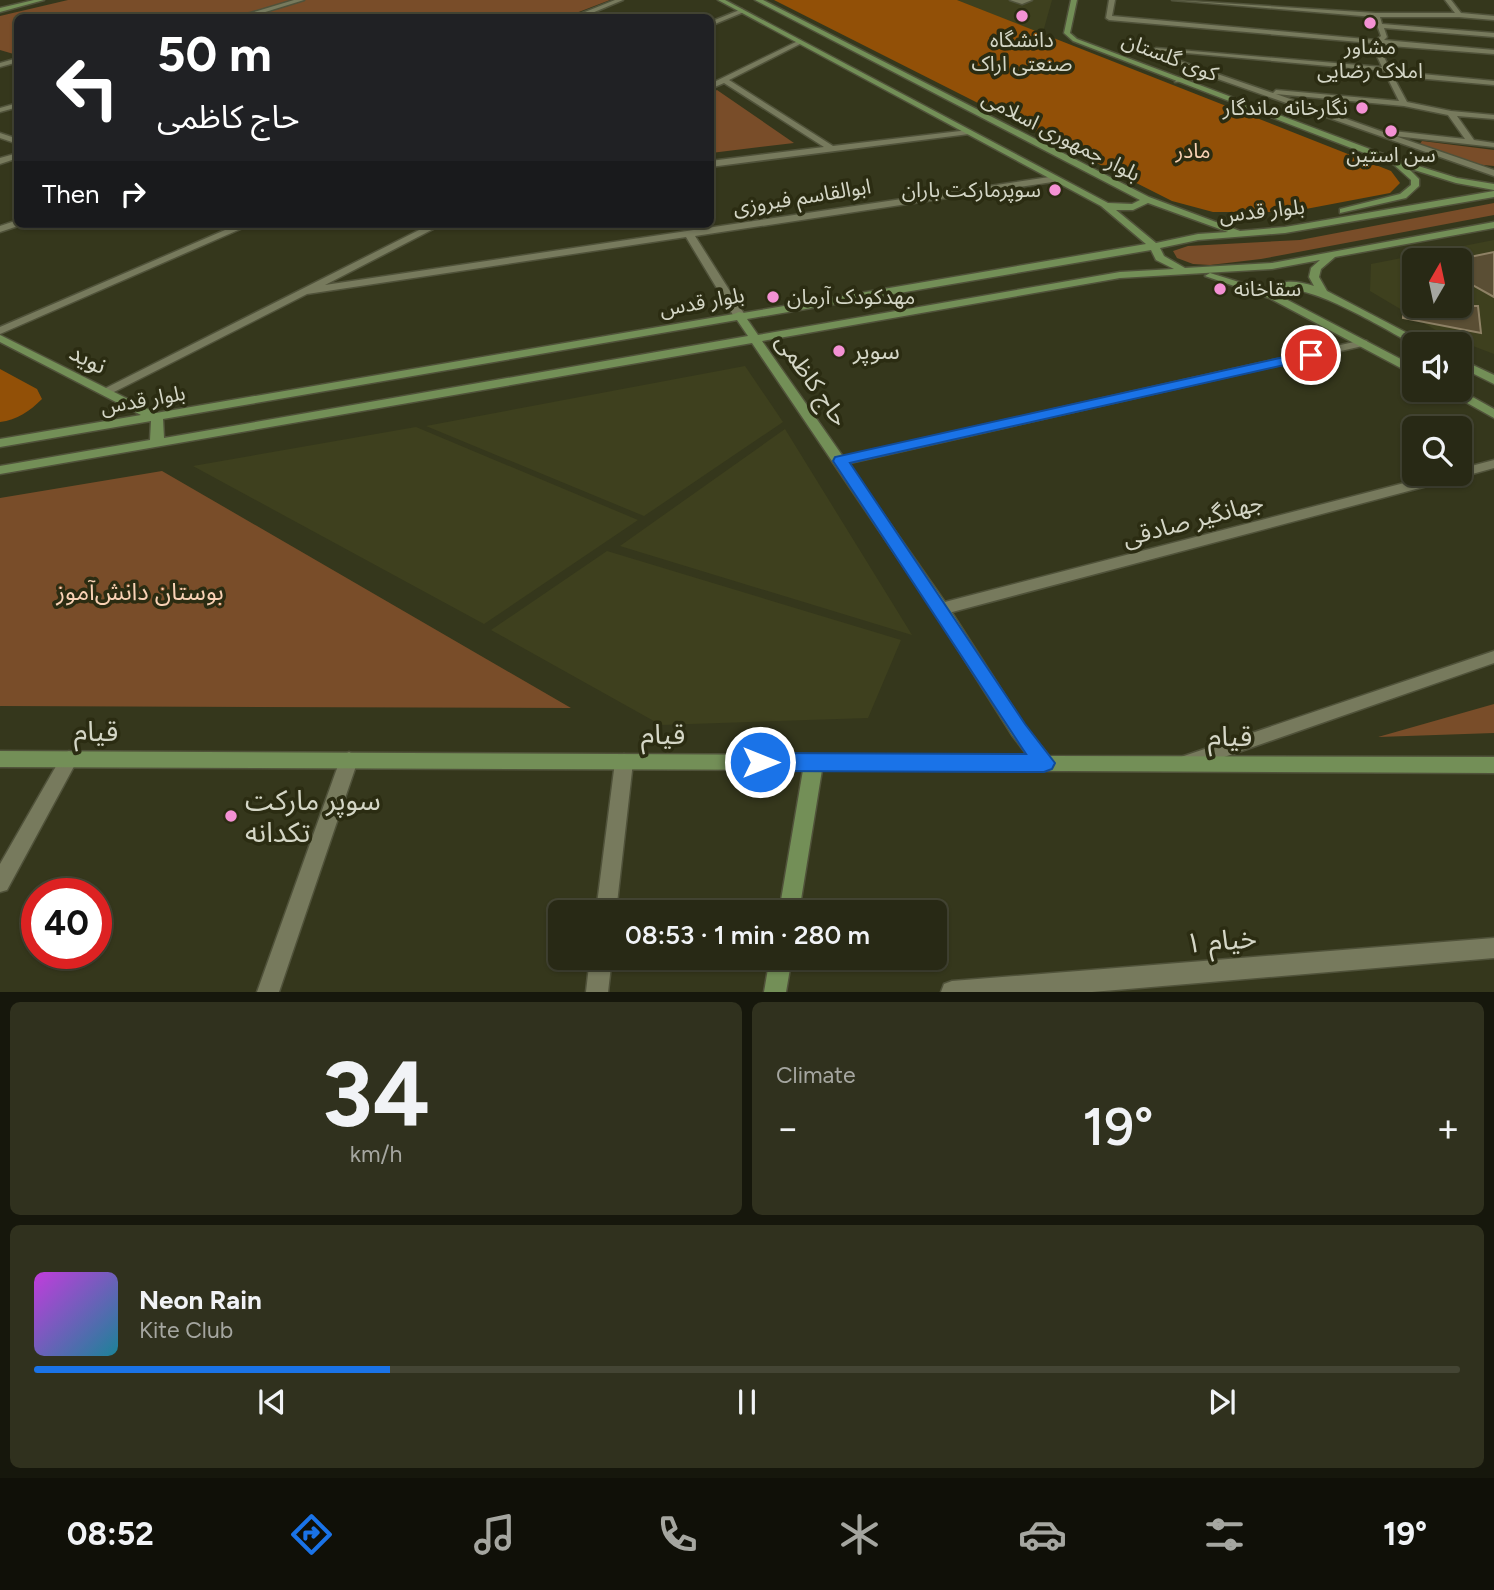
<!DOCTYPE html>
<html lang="en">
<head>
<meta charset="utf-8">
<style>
  :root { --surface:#282915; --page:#30311e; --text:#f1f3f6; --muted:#a5a6a0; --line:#444534; --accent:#1a73e8 }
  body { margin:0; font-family:Figtree,"Noto Sans Arabic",sans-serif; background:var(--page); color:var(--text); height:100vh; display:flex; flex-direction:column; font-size:26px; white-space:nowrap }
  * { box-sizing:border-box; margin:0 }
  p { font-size:23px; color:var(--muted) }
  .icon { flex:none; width:38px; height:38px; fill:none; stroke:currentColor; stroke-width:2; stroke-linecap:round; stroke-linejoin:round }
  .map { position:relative; height:992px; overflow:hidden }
  .drawer { display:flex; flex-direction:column; gap:10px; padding:10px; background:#16170c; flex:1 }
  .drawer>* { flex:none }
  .guide { position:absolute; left:14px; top:14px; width:700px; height:214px; border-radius:10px; box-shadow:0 2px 5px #0004,0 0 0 2px var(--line); background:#202124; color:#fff; overflow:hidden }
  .needle { width:46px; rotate:9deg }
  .buttons { position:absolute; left:1402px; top:248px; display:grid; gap:14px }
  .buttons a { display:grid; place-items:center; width:70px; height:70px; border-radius:10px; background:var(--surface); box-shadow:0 2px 5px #0004,0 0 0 2px var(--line); font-size:35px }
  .speed { position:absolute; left:21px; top:878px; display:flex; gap:14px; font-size:35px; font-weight:700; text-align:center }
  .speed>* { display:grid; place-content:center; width:91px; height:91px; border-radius:50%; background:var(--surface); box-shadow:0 2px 5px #0004,0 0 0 2px var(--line); line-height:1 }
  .speed .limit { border:10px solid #d22; background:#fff; color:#111 }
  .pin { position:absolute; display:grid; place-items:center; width:60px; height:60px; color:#fff; margin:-30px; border:4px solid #fff; border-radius:50%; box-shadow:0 2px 7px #0007 }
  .me { position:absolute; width:77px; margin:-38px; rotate:90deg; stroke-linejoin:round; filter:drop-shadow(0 0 5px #0008) }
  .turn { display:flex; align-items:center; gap:24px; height:147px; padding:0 28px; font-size:32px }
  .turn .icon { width:91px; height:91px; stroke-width:2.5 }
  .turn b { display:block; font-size:49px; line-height:60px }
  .then { display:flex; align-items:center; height:66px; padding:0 28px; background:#0003; gap:14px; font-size:26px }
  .big { font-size:52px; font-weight:600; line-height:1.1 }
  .drawer .widget { flex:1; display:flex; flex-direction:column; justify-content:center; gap:10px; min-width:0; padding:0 24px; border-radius:10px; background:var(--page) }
  .drawer .dial { align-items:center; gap:0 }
  .dial b { font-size:91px; line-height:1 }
  .song { display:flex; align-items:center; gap:21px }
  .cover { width:84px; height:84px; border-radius:10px; background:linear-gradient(135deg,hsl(290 70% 55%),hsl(190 70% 35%)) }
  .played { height:7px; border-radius:4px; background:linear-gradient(90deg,var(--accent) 25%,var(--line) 25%) }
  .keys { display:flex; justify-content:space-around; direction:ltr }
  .heat { display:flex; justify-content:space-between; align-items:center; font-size:38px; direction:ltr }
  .drawer .tiles { flex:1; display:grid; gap:10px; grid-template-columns:1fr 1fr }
  .widget:last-child { grid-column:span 2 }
  .trip { position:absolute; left:548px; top:900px; width:399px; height:70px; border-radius:10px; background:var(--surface); box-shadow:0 2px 5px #0004,0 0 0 2px var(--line); font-weight:600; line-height:70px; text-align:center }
  .dock { display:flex; height:112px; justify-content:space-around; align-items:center; background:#101008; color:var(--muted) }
  .dock .icon { width:49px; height:49px }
  .dock .selected { color:var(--accent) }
  .dock b { font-size:32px; color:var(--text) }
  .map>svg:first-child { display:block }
  .built { fill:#3e401e; fill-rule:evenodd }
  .green { fill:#794d29 }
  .forest { fill:#925007 }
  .building { fill:#5a4e34; stroke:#8e8165; stroke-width:2 }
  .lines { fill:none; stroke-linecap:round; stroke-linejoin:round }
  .lane-casing { stroke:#50523a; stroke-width:3 }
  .street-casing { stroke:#50523a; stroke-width:3 }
  .secondary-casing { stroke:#50523a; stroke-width:3 }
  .lane { fill:#777a5d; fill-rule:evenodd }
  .street { fill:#777a5d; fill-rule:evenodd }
  .secondary { fill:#738f57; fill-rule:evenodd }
  .route { fill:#1a73e8; stroke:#114b97; stroke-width:2 }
  .poi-dot { fill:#f491d4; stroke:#2b2c12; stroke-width:2.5 }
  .labels { text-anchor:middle; stroke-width:7; stroke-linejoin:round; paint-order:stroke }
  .far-poi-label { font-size:21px; fill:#d4d6c6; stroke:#2b2c12 }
  .far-street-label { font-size:21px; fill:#d4d6c6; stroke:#2b2c12 }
  .far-park-label { font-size:21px; fill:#f9d2b5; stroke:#2b2c12 }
  .poi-label { font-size:24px; fill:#d4d6c6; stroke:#2b2c12; text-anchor:start }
  .street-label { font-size:24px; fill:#d4d6c6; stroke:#2b2c12 }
  .park-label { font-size:24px; fill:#f9d2b5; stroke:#2b2c12 }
  .near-street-label { font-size:28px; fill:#d4d6c6; stroke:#2b2c12 }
  .near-poi-label { font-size:28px; fill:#d4d6c6; stroke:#2b2c12; text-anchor:start }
</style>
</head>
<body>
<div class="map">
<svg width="1494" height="992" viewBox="0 0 1494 992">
  <rect width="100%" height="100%" fill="#35371c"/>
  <path class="built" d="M957,0H1052L1043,32L1038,33Z
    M1494,240V354L1444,335L1370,291L1371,264ZM1414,261H1460V306H1414Z
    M745,366L783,422L644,516L426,426Z
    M416,427L638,520L484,624L193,466Z
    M785,429L912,635L620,546Z
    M607,551L901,640L868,718L661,725L491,630Z"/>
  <path class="green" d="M68,0H610L563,18H18L17,55L0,50V16Z
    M717,90L794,143L711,153V93Z
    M1422,141L1494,150V166L1473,164L1419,145Z
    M1494,203V215L1261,259L1210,265L1193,264L1177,258L1173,251L1188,246L1300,240Z
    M162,471L571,708L0,706V498Z
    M1494,704V733L1378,737Z"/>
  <path class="forest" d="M774,0H957L1391,171L1400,183L1390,193L1290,212H1213L1172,201Z
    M0,369L37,389L42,399C30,411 17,420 0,422Z"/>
  <path class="building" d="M1494,252V297L1460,278V259Z
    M1404,306H1478L1481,333L1403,318Z"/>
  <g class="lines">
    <g class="lane-casing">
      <path id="lane" d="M294,0H304L246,18H234Z
        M1010,0H1032L1022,4Z"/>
    </g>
    <g class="street-casing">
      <path id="street" d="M615,0H623L580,18H570Z
        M1109,0H1115L1112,16L1376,40L1381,36L1374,17L1172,0L1376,13H1455L1445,0H1451L1461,13L1494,16V20L1459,17H1380L1382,24L1494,33V37L1384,28L1387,37L1384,40L1494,50V54L1378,45L1391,71L1494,81V85L1393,76L1407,102L1451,111L1494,115V119L1457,116L1474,140L1494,143V147L1395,136L1494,170V176L1215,78L1175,82L1178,78L1208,75L1134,48L1139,47L1273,93L1276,90L1399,101L1384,71L1153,50L1156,48L1382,67L1371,43L1109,20L1106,18ZM1276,94L1404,106L1448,115L1465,139L1393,131L1389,134Z
        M742,9L744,12L710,26V22Z
        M800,40L802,43L729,80L833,146L969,130L973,132L969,134L710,167V161L824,147L724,83L710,89V84Z
        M18,58V62L0,67V63Z
        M18,103V107L0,112V108Z
        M0,133L18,139V144L0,138Z
        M18,153V158L0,164V158Z
        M1056,176L1060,179L1059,181L695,236L745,315L739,318L733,315L686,237L307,294L110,394L106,395L100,391L431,224H443L325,285Z
        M18,220V224L21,225L0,232V226Z
        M239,224H252L0,334V327Z
        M1363,340L1367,341V345L841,465L834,461L841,457Z
        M1494,460V468L1465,476L941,615L935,613L933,609L935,605L941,603L1439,474H1460V469Z
        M1494,651V663L1187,770L1181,767L1178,762L1181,757Z
        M69,751L75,754L78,759L7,890L0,892V864L63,754Z
        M349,752L355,755L358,760L279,992H257L340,760L343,755Z
        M624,754L630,757L633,762L616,912H596L615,762L618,757Z
        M1494,938V958L1092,992H941L944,984L952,981Z
        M590,957H612L608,992H586Z"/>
    </g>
    <g class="secondary-casing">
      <path id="secondary" d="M34,0H44L0,12V8Z
        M718,0H725L1108,203L1132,204L1140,200L755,0H763L1149,197L1240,231L1285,227L1494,191V197L1285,233L1198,240L1160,248L1164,256L1185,268L1272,263L1494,222V228L1335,257L1321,269L1319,277L1327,291L1430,345H1415C1389,332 1302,277 1278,292V295L1414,366V375L1269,298L1205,276L1210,273L1268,291C1281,278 1297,281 1314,286L1309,277L1311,268L1320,260L1272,269L1120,278L762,341L947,605L1024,725L1049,756L1494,757V773L822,770L799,912H779L803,770L0,767V751L1028,756L1012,735L935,613L752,343L0,474V466L150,440L151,421L0,447V439L141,415L0,342V335L156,413L734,314L739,312L743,313L1146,244L1101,206ZM1148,203L1228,232L1198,234L1156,243L1116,210H1133ZM1151,250L1156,260L1174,269L1120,272L758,335L747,319ZM737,320L748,336L164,438L163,419Z
        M1071,0H1077L1070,33L1077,39L1399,160L1457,178L1494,184V190L1456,183L1408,168L1419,179V186L1406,198L1340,213V209L1400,194L1411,185V180L1393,164L1073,41L1064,33Z
        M1460,359L1494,375V384L1460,367Z
        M1444,390H1460L1494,409V418Z
        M770,957H792L786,992H764Z"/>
    </g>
    <use href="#lane" class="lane"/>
    <use href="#street" class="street"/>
    <use href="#secondary" class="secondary"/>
  </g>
  <path class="route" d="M1311,351L1317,355L1315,358L850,463L1025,724L1055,763L1052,769L1044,772L760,771L752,768L749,762L752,756L760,753L1026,754L833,461L835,457Z"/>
  <g class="poi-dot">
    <circle cx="1022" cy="16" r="7"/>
    <circle cx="1370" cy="23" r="7"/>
    <circle cx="1362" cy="108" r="7"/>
    <circle cx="1391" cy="131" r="7"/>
    <circle cx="1055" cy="190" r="7"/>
    <circle cx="1220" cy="289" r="7"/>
    <circle cx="773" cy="297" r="7"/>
    <circle cx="839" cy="351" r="7"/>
    <circle cx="231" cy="816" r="7"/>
  </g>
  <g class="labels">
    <g class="far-poi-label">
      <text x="1022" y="47">دانشگاه<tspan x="1022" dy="24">صنعتی اراک</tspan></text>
      <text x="1370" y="54">مشاور<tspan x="1370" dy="24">املاک رضایی</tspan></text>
      <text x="1348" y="115" text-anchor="end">نگارخانه ماندگار</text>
      <text x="1391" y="162">سن استین</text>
      <text x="1041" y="197" text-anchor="end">سوپرمارکت باران</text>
      <text x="1234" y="296" text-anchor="start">سقاخانه</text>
      <text x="787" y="304" text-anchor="start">مهدکودک آرمان</text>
    </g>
    <g class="far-street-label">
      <text transform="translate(1170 57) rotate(21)" y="7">کوی گلستان</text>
      <text transform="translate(1061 136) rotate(27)" y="7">بلوار جمهوری اسلامی</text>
      <text transform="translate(802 197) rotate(-9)" y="7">ابوالقاسم فیروزی</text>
      <text transform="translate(1262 211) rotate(-6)" y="7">بلوار قدس</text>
      <text transform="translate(702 302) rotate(-10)" y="7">بلوار قدس</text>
      <text transform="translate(143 400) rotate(-10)" y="7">بلوار قدس</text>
    </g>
    <g class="far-park-label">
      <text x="1193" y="158">مادر</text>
    </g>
    <g class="poi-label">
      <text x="853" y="359">سوپر</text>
    </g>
    <g class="street-label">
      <text transform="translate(88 359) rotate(27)" y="8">نوید</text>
      <text transform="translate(812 380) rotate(55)" y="8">حاج کاظمی</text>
      <text transform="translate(1193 520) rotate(-15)" y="8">جهانگیر صادقی</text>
    </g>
    <g class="park-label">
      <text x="140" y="600">بوستان دانش‌آموز</text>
    </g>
    <g class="near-street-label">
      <text x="96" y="741">قیام</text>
      <text x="663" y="744">قیام</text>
      <text x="1230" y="746">قیام</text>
      <text transform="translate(1221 940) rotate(-5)" y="10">خیام ۱</text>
    </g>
    <g class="near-poi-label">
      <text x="245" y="810">سوپر مارکت<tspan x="245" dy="32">تکدانه</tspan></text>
    </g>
  </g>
</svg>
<div class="buttons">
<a><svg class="needle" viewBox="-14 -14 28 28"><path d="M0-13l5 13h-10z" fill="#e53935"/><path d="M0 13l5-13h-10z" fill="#a5a6a0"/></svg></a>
<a><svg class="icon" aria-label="sound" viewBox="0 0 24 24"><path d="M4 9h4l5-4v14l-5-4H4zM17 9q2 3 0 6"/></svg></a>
<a><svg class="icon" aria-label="search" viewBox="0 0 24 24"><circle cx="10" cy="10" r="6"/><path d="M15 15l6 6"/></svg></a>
</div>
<div class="speed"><div class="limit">40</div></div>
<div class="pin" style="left:1311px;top:355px;background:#d93025"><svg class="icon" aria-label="arrive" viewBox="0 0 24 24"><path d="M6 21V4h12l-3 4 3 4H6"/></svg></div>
<svg class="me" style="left:760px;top:762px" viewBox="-20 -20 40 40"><circle r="17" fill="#1a73e8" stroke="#fff" stroke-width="3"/><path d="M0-11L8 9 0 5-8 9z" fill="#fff"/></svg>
<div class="trip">08:53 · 1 min · 280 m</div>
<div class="guide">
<div class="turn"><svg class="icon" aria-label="left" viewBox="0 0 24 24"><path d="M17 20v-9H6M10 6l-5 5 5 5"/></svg><div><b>50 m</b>حاج کاظمی</div></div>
<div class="then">Then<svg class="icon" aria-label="right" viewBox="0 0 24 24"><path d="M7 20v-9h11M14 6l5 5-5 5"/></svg></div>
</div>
</div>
<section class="drawer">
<div class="tiles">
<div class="widget dial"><b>34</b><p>km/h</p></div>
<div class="widget"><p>Climate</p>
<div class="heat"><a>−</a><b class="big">19°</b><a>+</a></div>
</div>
<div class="widget">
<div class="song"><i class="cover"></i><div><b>Neon Rain</b><p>Kite Club</p></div></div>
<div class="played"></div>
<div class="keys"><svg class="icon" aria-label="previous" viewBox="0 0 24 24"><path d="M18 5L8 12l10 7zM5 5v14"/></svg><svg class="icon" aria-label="pause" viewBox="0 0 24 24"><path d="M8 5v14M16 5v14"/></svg><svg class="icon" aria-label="next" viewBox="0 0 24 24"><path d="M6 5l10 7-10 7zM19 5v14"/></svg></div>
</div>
</div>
</section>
<nav class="dock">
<b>08:52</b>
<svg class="icon selected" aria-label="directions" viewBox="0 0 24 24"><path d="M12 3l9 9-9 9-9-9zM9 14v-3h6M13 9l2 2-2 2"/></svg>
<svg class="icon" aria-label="music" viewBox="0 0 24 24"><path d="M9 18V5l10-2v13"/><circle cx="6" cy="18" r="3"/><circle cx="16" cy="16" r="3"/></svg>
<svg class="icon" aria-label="phone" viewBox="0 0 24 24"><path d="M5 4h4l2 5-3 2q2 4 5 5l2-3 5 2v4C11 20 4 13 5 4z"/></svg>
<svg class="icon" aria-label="climate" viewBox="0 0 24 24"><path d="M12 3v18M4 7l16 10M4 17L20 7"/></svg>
<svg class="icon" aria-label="car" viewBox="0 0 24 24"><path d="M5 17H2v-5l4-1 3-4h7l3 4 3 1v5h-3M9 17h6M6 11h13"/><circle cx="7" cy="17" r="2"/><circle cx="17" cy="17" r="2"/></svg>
<svg class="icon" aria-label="filters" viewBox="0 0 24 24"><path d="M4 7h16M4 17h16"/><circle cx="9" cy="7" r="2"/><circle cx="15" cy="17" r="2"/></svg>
<b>19°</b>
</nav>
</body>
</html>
